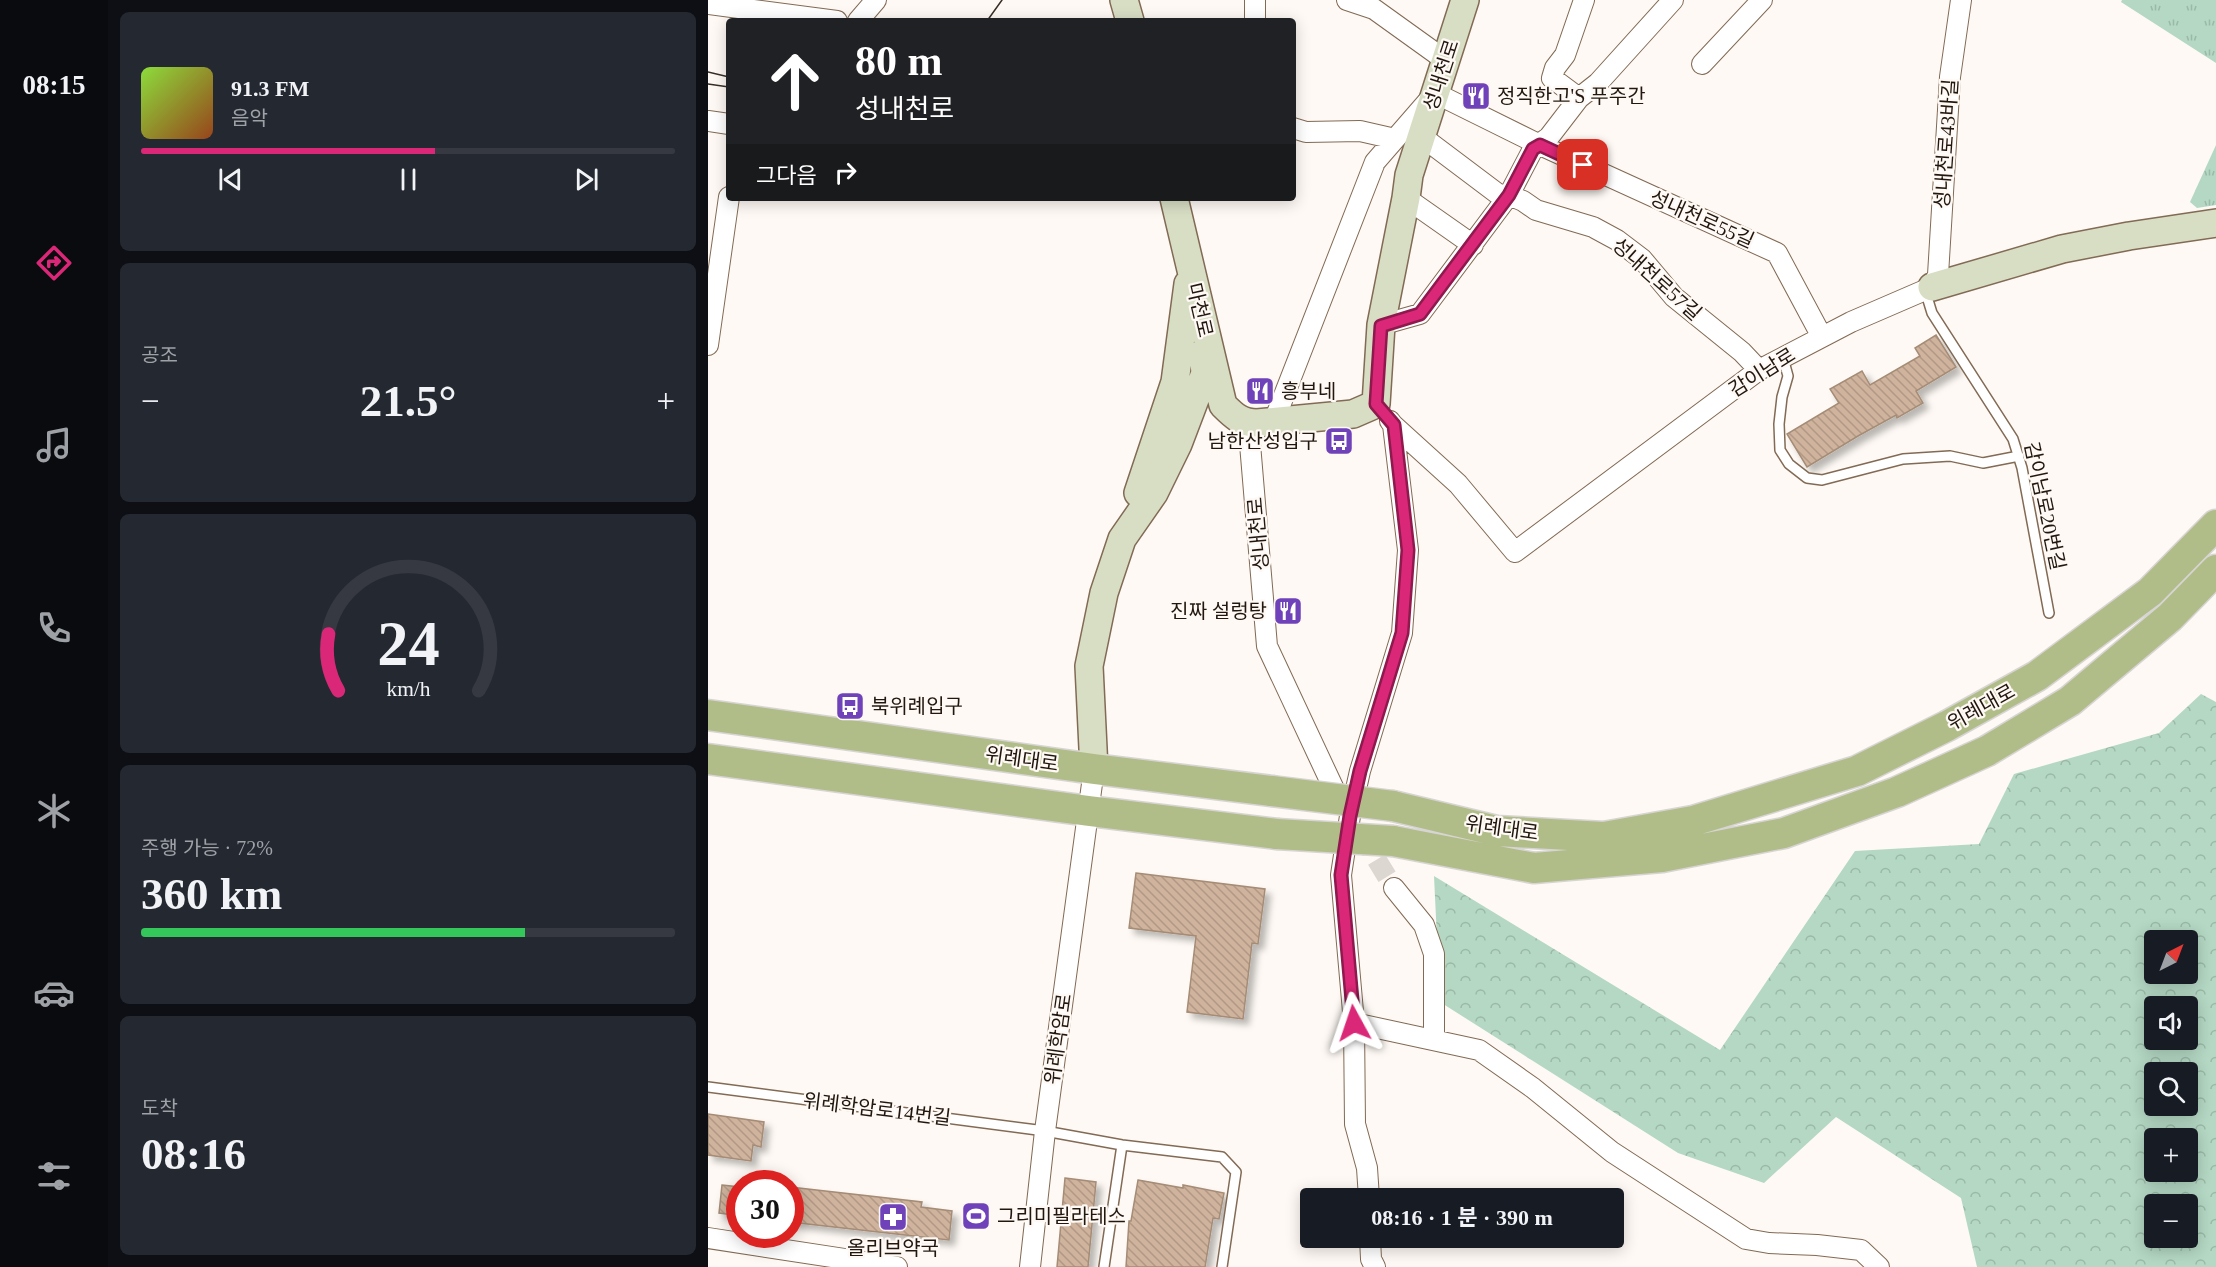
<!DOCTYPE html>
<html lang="ko">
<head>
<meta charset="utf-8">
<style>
  :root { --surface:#171b24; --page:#242831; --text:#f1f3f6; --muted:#9ea1a6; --line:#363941; --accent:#db2777 }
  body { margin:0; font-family:"Times New Roman","Noto Sans KR",serif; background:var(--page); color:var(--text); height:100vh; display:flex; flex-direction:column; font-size:22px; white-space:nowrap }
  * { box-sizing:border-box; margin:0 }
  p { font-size:20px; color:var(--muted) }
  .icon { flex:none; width:33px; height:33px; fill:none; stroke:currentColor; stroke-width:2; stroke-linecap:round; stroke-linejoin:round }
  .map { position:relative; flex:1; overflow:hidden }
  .panel { display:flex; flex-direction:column; gap:12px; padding:12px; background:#0d0f14; width:600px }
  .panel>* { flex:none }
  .top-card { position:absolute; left:18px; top:18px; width:570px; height:183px; border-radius:6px; box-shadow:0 3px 15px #0003; background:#202124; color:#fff; overflow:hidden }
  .needle { width:39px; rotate:42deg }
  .tools { position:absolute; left:1436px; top:930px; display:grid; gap:12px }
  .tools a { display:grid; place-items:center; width:54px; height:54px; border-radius:6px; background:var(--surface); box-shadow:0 3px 15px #0003; font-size:30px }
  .speed { position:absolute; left:18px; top:1170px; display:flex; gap:12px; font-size:30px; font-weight:700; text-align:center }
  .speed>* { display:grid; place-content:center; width:78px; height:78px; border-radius:50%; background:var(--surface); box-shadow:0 3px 15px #0003; line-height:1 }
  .speed .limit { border:9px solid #d22; background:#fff; color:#111 }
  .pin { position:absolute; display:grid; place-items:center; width:51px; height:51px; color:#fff; margin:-26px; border-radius:12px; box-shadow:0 3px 9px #0006 }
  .me { position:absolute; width:66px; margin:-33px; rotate:355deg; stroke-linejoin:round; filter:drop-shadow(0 0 4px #0008) }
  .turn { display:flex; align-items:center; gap:21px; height:126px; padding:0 30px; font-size:27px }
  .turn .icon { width:78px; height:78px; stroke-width:2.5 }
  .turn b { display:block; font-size:42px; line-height:51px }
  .then { display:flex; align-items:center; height:57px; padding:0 30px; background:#0003; gap:12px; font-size:22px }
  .big { font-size:45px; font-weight:700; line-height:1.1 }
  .panel .widget { flex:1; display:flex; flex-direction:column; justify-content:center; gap:9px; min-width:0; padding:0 21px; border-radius:9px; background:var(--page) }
  .panel .dial { align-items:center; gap:0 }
  .dial svg { height:156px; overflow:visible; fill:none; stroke:var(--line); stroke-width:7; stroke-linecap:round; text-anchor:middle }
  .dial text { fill:var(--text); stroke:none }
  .song { display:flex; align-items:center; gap:18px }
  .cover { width:72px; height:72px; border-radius:9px; background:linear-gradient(135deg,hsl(90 70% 55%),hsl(20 70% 35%)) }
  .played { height:6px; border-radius:3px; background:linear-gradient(90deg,var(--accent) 55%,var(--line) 55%) }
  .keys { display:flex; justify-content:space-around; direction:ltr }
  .heat { display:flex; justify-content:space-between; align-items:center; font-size:33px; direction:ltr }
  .charge { height:9px; border-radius:4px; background:linear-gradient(90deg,#34c759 72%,var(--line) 0) }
  .trip { position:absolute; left:592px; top:1188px; width:324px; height:60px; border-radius:6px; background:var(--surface); box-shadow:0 3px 15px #0003; font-weight:700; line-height:60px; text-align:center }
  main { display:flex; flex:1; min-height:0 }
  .menu { display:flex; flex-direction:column; width:108px; justify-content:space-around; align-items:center; background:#090b0e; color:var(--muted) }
  .menu .icon { width:42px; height:42px }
  .menu .active { color:var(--accent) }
  .menu b { font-size:27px; color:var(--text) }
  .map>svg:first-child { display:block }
  .forest { fill:url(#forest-crowns); fill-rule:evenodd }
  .park { fill:url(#park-tufts) }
  .building { fill:url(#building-back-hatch); stroke:#a58c76; stroke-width:1.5; filter:url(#shadow) }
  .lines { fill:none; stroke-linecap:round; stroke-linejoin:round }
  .street-tunnel { stroke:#ddd7d2; stroke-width:20; stroke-dasharray:20 10; stroke-linecap:butt }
  .lane-casing { stroke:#826a54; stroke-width:12 }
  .street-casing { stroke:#826a54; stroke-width:22 }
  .secondary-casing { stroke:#826a54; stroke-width:30 }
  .primary-casing { stroke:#d7d5d4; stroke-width:33 }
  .lane { stroke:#fff; stroke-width:9 }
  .street { stroke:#fff; stroke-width:20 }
  .secondary { stroke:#d8dec4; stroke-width:27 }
  .primary { stroke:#b1bd88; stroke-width:30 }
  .tram { stroke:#382e27; stroke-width:1.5 }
  .primary-bridge-casing { stroke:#d7d5d4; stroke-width:33; stroke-linecap:butt }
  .primary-bridge { stroke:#b1bd88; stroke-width:30 }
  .route-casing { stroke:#8e194d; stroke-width:15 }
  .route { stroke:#db2777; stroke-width:10 }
  .labels { text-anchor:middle; stroke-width:4.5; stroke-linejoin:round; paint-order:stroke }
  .street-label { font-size:20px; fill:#21170f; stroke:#fef9f4 }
  .poi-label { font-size:20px; fill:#21170f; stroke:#fef9f4; text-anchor:start }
</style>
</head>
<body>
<main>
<nav class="menu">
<b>08:15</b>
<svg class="icon active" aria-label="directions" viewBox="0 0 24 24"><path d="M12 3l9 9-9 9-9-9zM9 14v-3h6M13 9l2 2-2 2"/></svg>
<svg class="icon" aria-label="music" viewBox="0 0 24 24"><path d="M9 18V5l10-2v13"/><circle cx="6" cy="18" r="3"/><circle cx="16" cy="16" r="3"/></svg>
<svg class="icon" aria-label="phone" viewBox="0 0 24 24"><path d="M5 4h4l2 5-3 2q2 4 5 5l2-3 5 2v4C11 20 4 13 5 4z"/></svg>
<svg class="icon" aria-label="climate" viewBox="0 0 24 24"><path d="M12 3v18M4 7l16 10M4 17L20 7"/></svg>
<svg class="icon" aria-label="car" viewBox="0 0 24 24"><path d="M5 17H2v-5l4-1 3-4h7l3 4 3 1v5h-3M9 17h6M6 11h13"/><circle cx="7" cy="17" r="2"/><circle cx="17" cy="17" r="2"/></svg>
<svg class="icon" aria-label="filters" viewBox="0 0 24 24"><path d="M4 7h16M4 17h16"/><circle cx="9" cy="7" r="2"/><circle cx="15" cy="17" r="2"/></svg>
</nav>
<section class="panel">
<div class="widget">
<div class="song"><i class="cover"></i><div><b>91.3 FM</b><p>음악</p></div></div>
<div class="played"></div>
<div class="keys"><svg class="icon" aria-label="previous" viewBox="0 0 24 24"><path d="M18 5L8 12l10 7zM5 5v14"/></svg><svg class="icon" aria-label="pause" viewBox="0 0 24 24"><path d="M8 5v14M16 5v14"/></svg><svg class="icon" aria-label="next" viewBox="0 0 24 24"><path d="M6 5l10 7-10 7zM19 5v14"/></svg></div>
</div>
<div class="widget"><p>공조</p>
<div class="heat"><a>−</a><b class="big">21.5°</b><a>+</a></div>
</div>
<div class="widget dial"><svg viewBox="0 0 100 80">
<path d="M14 69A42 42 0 1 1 86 69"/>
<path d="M14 69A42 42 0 0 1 9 40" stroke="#db2777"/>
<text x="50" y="56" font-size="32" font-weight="700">24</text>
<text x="50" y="72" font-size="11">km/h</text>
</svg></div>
<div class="widget"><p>주행 가능 · 72%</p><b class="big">360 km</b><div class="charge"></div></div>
<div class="widget"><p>도착</p><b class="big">08:16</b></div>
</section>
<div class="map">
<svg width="1508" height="1267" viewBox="0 0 1508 1267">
  <defs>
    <pattern id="forest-crowns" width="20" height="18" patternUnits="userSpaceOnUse" patternTransform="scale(1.5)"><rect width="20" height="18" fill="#b4d8c4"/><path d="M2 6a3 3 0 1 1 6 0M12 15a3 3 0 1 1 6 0" fill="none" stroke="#9ab9a7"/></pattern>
    <pattern id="park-tufts" width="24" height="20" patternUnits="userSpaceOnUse" patternTransform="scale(1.5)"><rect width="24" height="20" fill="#b4d8c4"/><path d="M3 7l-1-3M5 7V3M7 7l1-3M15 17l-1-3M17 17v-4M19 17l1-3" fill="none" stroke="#9ab9a7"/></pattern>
    <pattern id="building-back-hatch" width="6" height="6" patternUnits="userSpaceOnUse" patternTransform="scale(1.5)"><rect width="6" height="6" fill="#cfb39d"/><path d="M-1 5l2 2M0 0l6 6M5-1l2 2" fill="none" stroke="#b19986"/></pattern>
    <filter id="shadow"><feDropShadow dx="5.5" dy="5.5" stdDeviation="3" flood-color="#0004"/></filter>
  </defs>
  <rect width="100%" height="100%" fill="#fef9f4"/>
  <path class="forest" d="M1493,694L1508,702V1267H1269L1253,1198L1128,1117L1056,1183L970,1153L732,1002L726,876L1012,1050L1147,851L1271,844L1306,774L1451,733ZM1446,940H1479V974H1446ZM1446,1006H1479V1040H1446ZM1446,1072H1479V1106H1446ZM1446,1138H1479V1172H1446ZM1446,1204H1479V1238H1446Z"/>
  <path class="park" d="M1414,0H1508V63L1413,2Z
    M1508,145V205L1489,208L1482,202Z"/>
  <path class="building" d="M1228,335L1248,367L1208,391L1215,403L1189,418L1188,415L1150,436L1099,467L1079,434L1131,403L1122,389L1154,371L1162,385L1212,356L1207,348Z
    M428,873L557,889L550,944L544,943L535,1019L479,1012L488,936L421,928Z
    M0,1114L56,1122L53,1147L45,1145L43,1161L0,1155Z
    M357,1178L388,1182L380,1267H349Z
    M430,1180L475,1188V1185L516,1193L511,1219L505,1218L497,1267H418L421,1221H423Z
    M14,1185L32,1187V1216L11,1213Z
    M82,1187L214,1202L213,1207L244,1211L241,1240L82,1222Z"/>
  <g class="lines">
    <path class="street-tunnel" d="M653,834L686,888"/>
    <g class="lane-casing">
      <path id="lane" d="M1223,289L1220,300L1224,313L1305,439L1314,468L1341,613
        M1075,358L1080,376L1074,397L1071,424L1072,450L1081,464L1099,478L1114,480L1195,459L1242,456L1275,463L1311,456
        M0,1087L337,1131L414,1145L514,1157L528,1172L514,1267
        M396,1267L414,1145"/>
    </g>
    <g class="street-casing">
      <path id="street" d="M639,0L666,9L737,60
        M0,4L129,21
        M150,21L168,0
        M547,21V0
        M994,64L1054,0
        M871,98L844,78L847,68L857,55L876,0
        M0,121L21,124
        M585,128L598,132L652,131L687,139
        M713,136L790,194L801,195L815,201L828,210L885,227L909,240L934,259L966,297L1034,352L1051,370
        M698,198L765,245
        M673,325L712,314L801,195L825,149L841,137L871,98L890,83L965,0
        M0,345L21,197
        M527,417L542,444L559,646L625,787
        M566,421L667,162L727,93L832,145L1069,253L1114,337
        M685,425L750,484L807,552L1051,370L1143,322L1224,287L1230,275L1242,77L1253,0
        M686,888L716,925L726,954V1039
        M646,1023L771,1050L825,1088L904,1152L1038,1239L1061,1243L1109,1245L1153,1250L1171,1267
        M661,1198L659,1168L647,1124L646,1023L633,875L642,816L652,771L694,633L700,550L685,425L682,421
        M0,1238L189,1267
        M662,1238L663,1259L667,1267
        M322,1267L337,1131L386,769"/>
    </g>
    <g class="secondary-casing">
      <path id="secondary" d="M416,0L422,21
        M466,198L515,405C526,416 533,423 549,423L645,414L668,404L673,325L698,198L701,175L757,0
        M1224,287L1354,249L1421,236L1508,223
        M430,493L467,382L480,284
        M386,769L381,666L396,593L414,539L446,493L470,444L497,373L495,353"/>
    </g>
    <g class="primary-casing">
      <path id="primary" d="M0,715L386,769L564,791
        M0,759L381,811L569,834
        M685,806L789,831L896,837L985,821L1149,771L1239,726L1329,676L1442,592L1508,525
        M685,841L826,868L954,857L1076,833L1189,792L1279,751L1362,701L1462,617L1508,570"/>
    </g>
    <use href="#lane" class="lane"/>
    <use href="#street" class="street"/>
    <use href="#secondary" class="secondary"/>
    <use href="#primary" class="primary"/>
    <path class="tram" d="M279,21L294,0
      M0,72L21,77
      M0,84L21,87"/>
    <g class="primary-bridge-casing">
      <path id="primary-bridge" d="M564,791L685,806
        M569,834L685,841"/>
    </g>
    <use href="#primary-bridge" class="primary-bridge"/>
  </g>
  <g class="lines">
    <g class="route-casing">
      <path id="route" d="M646,1023L633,875L642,816L652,771L694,633L700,550L686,425L668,404L673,326L712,314L801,195L825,149L832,145L875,165"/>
    </g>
    <use href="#route" class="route"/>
  </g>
  <defs>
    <g id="restaurant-square" transform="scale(1.5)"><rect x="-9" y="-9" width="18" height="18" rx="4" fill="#6f42ba" stroke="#fef9f4"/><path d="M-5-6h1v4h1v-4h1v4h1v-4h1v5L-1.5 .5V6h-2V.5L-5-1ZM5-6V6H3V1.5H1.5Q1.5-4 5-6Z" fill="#fff"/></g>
    <g id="bus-square" transform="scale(1.5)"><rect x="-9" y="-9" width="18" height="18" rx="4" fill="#6f42ba" stroke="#fef9f4"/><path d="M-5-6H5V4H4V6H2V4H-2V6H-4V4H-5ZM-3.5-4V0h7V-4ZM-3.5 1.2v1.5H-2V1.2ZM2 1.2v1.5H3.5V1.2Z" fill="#fff"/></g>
    <g id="stadium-square" transform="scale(1.5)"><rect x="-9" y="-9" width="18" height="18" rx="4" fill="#6f42ba" stroke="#fef9f4"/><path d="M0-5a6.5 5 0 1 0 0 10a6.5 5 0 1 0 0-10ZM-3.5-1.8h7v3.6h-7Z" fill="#fff"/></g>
    <g id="pharmacy-square" transform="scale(1.5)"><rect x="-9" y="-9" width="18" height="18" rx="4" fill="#6f42ba" stroke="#fef9f4"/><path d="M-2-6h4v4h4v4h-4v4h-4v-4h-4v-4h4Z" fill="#fff"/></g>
  </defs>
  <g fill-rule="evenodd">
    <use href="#restaurant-square" x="768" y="96"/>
    <use href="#restaurant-square" x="552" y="391"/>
    <use href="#bus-square" x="631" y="441"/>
    <use href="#restaurant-square" x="580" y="611"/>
    <use href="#bus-square" x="142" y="706"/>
    <use href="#stadium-square" x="268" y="1216"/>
    <use href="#pharmacy-square" x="185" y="1217"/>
  </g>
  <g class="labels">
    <g class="street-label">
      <text transform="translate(733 75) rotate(-72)" y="7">성내천로</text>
      <text transform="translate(1238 144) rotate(-86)" y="7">성내천로43바길</text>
      <text transform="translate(994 219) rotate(24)" y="7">성내천로55길</text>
      <text transform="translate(949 279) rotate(42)" y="7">성내천로57길</text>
      <text transform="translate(492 310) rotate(77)" y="7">마천로</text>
      <text transform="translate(1054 372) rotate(-32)" y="7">감이남로</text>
      <text transform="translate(1337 506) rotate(78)" y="7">감이남로20번길</text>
      <text transform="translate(550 534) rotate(-95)" y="7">성내천로</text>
      <text transform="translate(1273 707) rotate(-29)" y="7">위례대로</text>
      <text transform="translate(314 759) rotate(8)" y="7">위례대로</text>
      <text transform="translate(794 828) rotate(8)" y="7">위례대로</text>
      <text transform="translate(350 1039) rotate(-82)" y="7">위례학암로</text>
      <text transform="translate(169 1109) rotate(7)" y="7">위례학암로14번길</text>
    </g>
    <g class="poi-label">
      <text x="789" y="103">정직한고'S 푸주간</text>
      <text x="573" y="398">흥부네</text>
      <text x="610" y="448" text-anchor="end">남한산성입구</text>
      <text x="559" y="618" text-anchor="end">진짜 설렁탕</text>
      <text x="163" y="713">북위례입구</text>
      <text x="289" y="1223">그리미필라테스</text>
      <text x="185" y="1255" text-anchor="middle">올리브약국</text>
    </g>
  </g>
</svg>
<div class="tools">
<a><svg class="needle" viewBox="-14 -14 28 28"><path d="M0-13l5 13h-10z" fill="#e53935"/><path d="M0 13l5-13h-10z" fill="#9ea1a6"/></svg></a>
<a><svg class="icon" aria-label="sound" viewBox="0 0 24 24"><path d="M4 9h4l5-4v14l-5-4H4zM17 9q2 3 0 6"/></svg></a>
<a><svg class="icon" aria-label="search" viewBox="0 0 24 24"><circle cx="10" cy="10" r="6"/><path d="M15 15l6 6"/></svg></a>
<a>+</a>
<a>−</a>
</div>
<div class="speed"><div class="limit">30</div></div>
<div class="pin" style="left:875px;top:165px;background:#d93025"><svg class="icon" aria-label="arrive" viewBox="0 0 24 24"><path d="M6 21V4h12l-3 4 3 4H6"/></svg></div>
<svg class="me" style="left:646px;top:1023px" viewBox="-20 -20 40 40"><path d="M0-17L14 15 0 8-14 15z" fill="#db2777" stroke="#fff" stroke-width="4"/></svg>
<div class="trip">08:16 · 1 분 · 390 m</div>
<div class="top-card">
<div class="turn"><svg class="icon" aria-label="ahead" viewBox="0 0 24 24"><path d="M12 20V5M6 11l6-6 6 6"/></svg><div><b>80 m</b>성내천로</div></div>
<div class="then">그다음<svg class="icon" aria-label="right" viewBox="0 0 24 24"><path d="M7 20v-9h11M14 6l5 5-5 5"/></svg></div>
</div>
</div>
</main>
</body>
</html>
